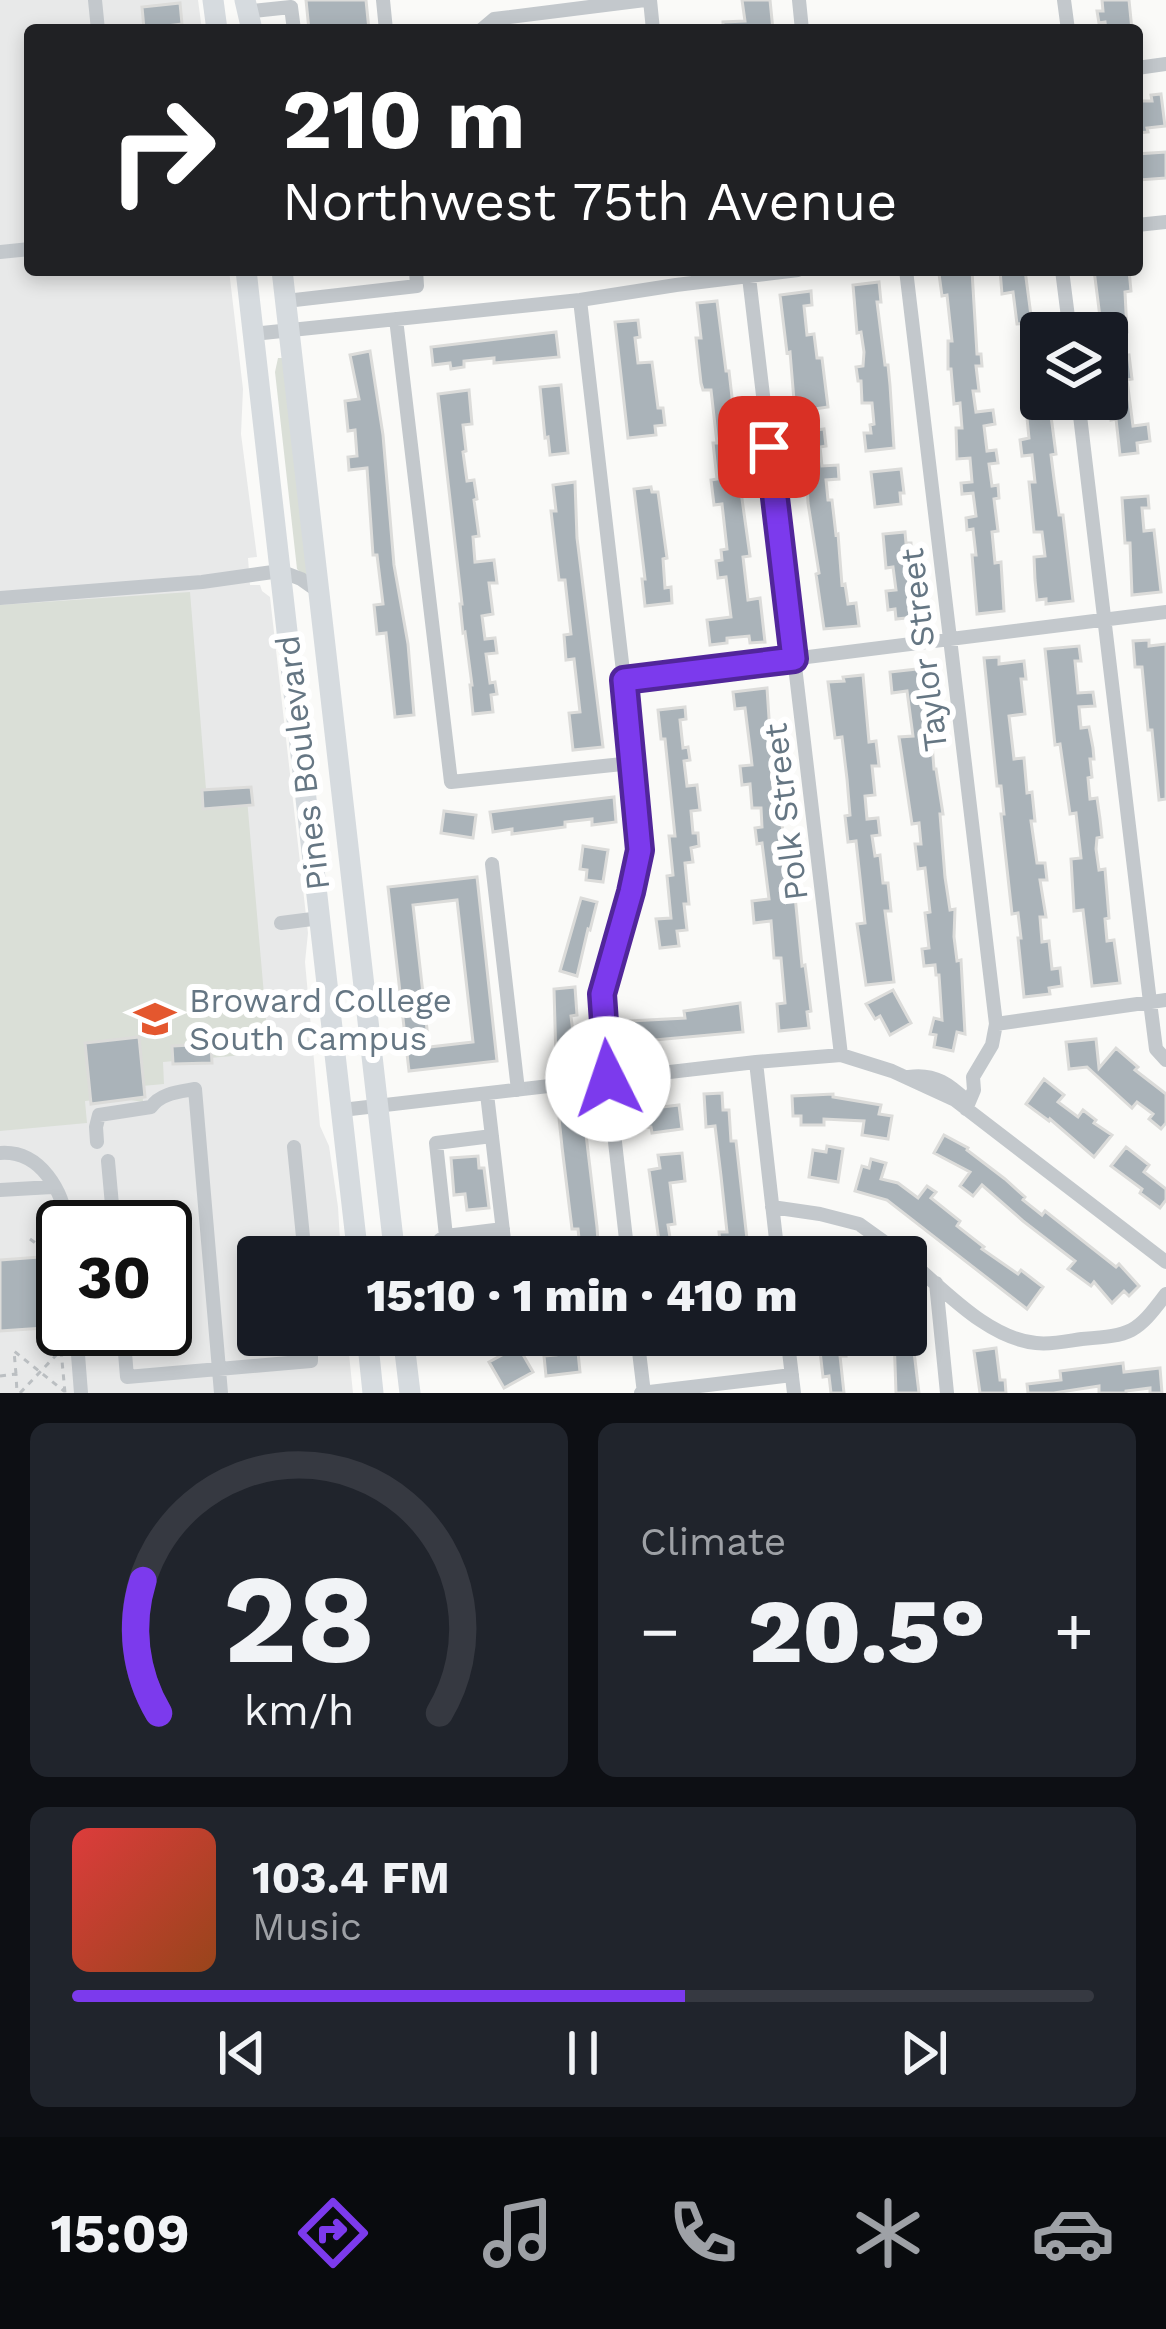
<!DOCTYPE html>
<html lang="en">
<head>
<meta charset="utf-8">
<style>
  :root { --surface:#171b24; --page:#20242c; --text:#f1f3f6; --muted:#9ea1a6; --line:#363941; --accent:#7c3aed }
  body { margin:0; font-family:"Work Sans",sans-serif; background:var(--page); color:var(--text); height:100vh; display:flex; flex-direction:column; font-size:45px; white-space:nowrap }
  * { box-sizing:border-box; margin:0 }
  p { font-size:39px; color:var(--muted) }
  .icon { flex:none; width:66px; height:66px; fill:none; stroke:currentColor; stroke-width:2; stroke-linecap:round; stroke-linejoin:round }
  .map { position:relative; height:1393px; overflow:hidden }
  .sheet { display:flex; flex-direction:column; gap:30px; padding:30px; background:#0d0f14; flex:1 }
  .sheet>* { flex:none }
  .top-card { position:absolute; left:24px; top:24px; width:1119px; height:252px; border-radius:12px; box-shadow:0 6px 18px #0003; background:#202124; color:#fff; overflow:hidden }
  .tools { position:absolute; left:1020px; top:312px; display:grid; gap:24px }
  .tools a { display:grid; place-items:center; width:108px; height:108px; border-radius:12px; background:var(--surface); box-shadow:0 6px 18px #0003; font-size:60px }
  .speed { position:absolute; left:36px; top:1200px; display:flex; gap:24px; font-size:60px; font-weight:700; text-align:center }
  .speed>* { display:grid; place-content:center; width:156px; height:156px; border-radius:50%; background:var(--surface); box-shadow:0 6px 18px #0003; line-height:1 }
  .speed .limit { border:6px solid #111; border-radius:18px; background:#fff; color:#111 }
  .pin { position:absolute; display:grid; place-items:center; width:102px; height:102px; color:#fff; margin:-51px; border-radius:24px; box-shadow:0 6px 18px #0006 }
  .me { position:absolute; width:132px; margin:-66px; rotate:356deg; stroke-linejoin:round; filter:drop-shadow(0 0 9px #0008) }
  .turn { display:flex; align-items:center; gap:42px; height:252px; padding:0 60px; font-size:54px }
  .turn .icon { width:156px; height:156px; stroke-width:2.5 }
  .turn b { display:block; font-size:84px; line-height:102px }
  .big { font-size:90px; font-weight:800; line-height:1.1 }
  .sheet .widget { flex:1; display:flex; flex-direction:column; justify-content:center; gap:18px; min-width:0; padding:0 42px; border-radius:18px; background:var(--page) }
  .sheet .dial { align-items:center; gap:0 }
  .dial svg { height:312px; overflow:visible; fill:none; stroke:var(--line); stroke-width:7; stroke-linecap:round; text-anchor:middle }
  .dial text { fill:var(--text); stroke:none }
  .song { display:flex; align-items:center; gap:36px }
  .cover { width:144px; height:144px; border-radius:18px; background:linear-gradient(135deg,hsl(0 70% 55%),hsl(20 70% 35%)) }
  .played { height:12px; border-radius:6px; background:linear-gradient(90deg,var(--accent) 60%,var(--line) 60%) }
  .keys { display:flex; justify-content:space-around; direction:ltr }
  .heat { display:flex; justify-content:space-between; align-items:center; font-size:66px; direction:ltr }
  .sheet .tiles { flex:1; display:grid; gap:30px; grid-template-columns:1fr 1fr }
  .widget:last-child { grid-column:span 2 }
  .trip { position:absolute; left:237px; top:1236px; width:690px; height:120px; border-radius:12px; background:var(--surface); box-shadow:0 6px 18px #0003; font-weight:800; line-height:120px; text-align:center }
  .tab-bar { display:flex; height:192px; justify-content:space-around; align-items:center; background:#090b0e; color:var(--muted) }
  .tab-bar .icon { width:84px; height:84px }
  .tab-bar .current { color:var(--accent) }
  .tab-bar b { font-size:54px; color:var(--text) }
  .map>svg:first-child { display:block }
  .built { fill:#e8e9e9; fill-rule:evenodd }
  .green { fill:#dadfd7 }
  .building { fill:#aab3b9; stroke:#dcdcda; stroke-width:3; fill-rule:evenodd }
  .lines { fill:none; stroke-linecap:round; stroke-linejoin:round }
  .path { stroke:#bbbfc2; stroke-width:3; stroke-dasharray:6 6; stroke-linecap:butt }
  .minor { stroke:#c3c8cc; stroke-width:14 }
  .highway { stroke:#d6dbdf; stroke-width:21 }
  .route-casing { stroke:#51269a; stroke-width:30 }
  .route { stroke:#7c3aed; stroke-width:21 }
  .labels { text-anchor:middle; stroke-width:12; stroke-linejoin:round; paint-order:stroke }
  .street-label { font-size:33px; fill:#657683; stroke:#fff }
  .poi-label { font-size:33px; fill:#657683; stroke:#fff; text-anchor:start }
</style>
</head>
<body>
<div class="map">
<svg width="1166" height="1393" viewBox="0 0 1166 1393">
  <rect width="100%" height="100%" fill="#fafaf8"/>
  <path class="built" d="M0,0H198L202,30H30V270H229L243,389L241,434L257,557L248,558L250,585H260L262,591L270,597L308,933L305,962L320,1126L329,1146L338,1207L341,1257H258V1335H347L353,1393H0ZM63,1227H165V1329H63Z"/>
  <path class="green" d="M278,358H284L309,581L297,569L275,372Z
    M190,592L206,789L246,787L269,1053L163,1062L164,1084L142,1086L143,1102L117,1098L85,1101L87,1123L0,1131V605Z"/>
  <path class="building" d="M306,0H366L369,30H309Z
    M742,0H770L773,30H723V22L745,21Z
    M1102,0H1129L1132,30H1106L1105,22L1099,23L1097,11H1103Z
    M180,3L182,24L144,29L142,7Z
    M1161,94L1165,126L1147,128L1148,132L1137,133V101H1152L1151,95Z
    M1166,152V178L1139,180L1137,154Z
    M1000,270H1025L1032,323L1017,324L1013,292L1002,294Z
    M1094,270H1129L1131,291L1125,292L1127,332L1119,333L1122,356L1129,355L1132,379L1127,380L1133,426L1148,424L1150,441L1137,443L1138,453L1120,455L1116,419L1111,420L1107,386V333H1102Z
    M972,271L977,354H981L982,366H976L979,391H973L976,412L993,410L995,424L984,426L987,451L996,450L998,463L989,464L992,486L998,485L999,498L994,499L998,531L992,532L995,563L1001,562L1004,611L977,614L972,555H976L973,529L967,530L966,518L976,516L973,493L962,494L961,483L972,482L970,458L957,459L956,428H962L960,403L954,404L951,369H948V341H952L947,295L942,296L939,274Z
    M879,282L881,302H877L885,365H888L890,385L894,448L866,451L864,433H871L870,425L874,424L872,403H862L861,381H858L856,367L863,366L864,352L861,332L857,333L853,285Z
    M811,291L812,305L804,306L807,335L814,334L817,358H822L828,407L814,409L816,430L824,429L826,446L820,447L822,466L838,465L839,479L826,480L828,500H832L836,535L838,534L842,585L845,584L848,604L856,603L859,626L824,629L816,574L819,573L808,503L806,460H803L799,424L796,425L790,352L787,353L780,295Z
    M717,301L726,371H729L737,441L740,440L741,456H736L750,556L743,557L746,583L748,600L760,598L765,642L750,643L749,636L727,638V643L710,645L707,620L731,617L726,577L718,578L716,561L722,560L721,550L727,549L722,504L714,505L711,480L717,479L713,443H717L711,390H703L701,383L696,338H701L697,303Z
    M638,320L640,337L635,338L638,363L652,362L658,408H663L665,425L655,426L656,435L628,438L615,322Z
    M556,332L559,357L494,363V358L464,361V367L451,369L450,363L433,365L431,347Z
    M370,351L383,435L394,565L408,644L414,715L395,717L386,633L377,634L374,605L383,604L377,555H373L367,468L349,470L348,457L357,456L355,430L348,431L345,401L359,399L350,355Z
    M1041,366V402L1049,401L1056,454L1051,455L1054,479L1059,515H1063L1073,601L1046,604V599L1037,600L1035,580L1034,557L1045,556L1042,532H1034L1029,482H1035L1032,455L1022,456L1020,440L1029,438L1022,368Z
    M561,385L568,453L550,455L548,437L545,438L540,387Z
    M469,390L472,424L463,425L466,451L463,452L467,481L474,480L477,499L474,500L479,536L473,537L475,562L494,560L497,583H489L493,614L482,616L485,639L495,638L497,653L486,654L490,683L495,682L497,694L491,695L493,712L473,714L470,685H472L465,632L463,633L460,604H462L438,394Z
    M901,469L904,493H900L901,504L875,507L871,472Z
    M575,482L577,538L603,747L573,750L569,713L580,712L574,659L566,660L564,635L571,634L565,580H559L551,511H556L553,485Z
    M651,487L652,492H658L667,558L663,559L665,588L671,587L672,603L645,606L642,579H645L634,489Z
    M1148,496L1149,508H1142L1144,531L1154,530L1161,592L1132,595L1130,543H1125L1122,498Z
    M905,532L906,543H911L917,617L896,619L895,609L888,610L886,591L896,590L893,567L886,568L883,534Z
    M1149,640V646L1166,644V799L1159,800L1152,730H1148L1142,667H1135L1133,641Z
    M1079,646L1081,661H1075L1078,693L1093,692L1095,706L1079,707L1081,728L1089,727L1093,748L1094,759H1090L1092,777L1088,778L1090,799L1097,798L1100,819L1102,837L1097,838L1096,849L1099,870L1105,869L1109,918L1105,919L1107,941L1114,940L1120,983L1092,986L1083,910L1074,911L1071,859L1081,858L1076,813L1070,814L1060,744L1055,745L1045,649Z
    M999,657V664L1024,661L1026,679H1021L1025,714L1009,716L1014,759L1024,758L1027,793L1032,792L1035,821H1031L1037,863H1045L1047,880H1040L1046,917H1040L1042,942L1049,941L1052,969L1060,968L1062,986L1049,988L1050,994L1024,997L1018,938H1021L1018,913L1012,914L1001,814H1004L1001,786H997L984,658Z
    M926,668L934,769H936L943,814H940L945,877L950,910L955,909L954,937L957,961L961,960L962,978L965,1034L957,1032L953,1051L934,1047L936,1035L930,1034L934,1018L942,1020L939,975H936L935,965L924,966L922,949L929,948L925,913L930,912L925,868L918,869L915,844H921L919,823L912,824L899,737L913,736L907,691L892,693L890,672Z
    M863,675L869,742L876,741L879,766H872L875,795L865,796L867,819L878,818L880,835L872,836L875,856L880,855L883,883H888L891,911H885L894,982L866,985L857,924L865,923L856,841L848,842L845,816L850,815L847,779L842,737L835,738L828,682L844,681L843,677Z
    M767,688L770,733H773L777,766L771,767L774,790H779L782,825L784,839H787L788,852H785L788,875H791L795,896L802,966L805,965L811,1011L807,1012L809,1028L779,1031L777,1004L785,1003L781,958H774L771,921L754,923L752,901L769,899L762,843L757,844L755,828L762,827L761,808H752L750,784L742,785L740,766L752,765L751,756L745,708L735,709L733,692Z
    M685,707L686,719L680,720L683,748L688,747L690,760L684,761L687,786L697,785L700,810L691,811L693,833H698L699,846L691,848L693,862L685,863L689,904H684L687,930L677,931L679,946L660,948L656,919L671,918L667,876L673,875L669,836H675L665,739H661L658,710Z
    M251,787L253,805L203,809L202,790Z
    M614,797L616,822L592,825V819L565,822V827L512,834V829L493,832L490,812Z
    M444,811L476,815L473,838L441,833Z
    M583,846L608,850L603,882L586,880L587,870L580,869Z
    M477,877L497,1061L409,1071L388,887ZM457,900L473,1042L429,1047L413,905Z
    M581,898L597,902L590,930L588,929L577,976L560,971Z
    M575,987L577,1015L571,1016L576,1058L556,1060L554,989Z
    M893,990L911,1023L890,1035L880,1016L875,1019L866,1004Z
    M740,1003L743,1032L632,1042L630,1021L685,1018L684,1011Z
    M139,1037L145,1097L91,1104L85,1043Z
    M1096,1039L1099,1068L1116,1048L1138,1067L1135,1070L1166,1094V1123L1161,1129L1149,1119L1153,1114L1137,1102L1132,1108L1087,1067L1069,1069L1066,1042Z
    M211,1044L212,1063L173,1064L172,1046Z
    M1044,1079L1064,1095L1058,1102L1078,1117L1083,1110L1096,1120L1094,1123L1112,1135L1094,1157L1050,1119L1049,1121L1026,1104Z
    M722,1093L723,1110H729L731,1141H736L749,1257L721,1254L719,1232H727L721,1176L715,1126L706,1127L704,1094Z
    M833,1094V1097L881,1105L879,1114L892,1116L888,1139L862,1135L864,1121L824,1119V1125H801V1116H793L792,1096Z
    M679,1105L682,1129L652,1133L651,1127L638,1128L636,1110Z
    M583,1109L597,1227L599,1257H581L578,1229H572L562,1147L559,1118H565L564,1112Z
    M944,1135L968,1148L967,1150L1005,1179L1025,1197L1023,1200L1042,1215L1045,1211L1116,1267L1119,1264L1139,1286L1129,1296L1124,1291L1112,1303L1094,1282L1091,1286L1068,1269L1075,1261L1023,1221L982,1185L973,1196L960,1186L970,1172L934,1153Z
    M827,1146L843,1149L838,1182L809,1177L813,1150L826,1152Z
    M1126,1147L1149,1165L1144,1172L1166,1189V1200L1160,1208L1140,1193L1142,1189L1111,1166Z
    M682,1153L685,1181L670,1183L675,1224L668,1225L671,1244L684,1243L686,1257L658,1256L656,1241H659L649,1170L660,1168L658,1155Z
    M478,1156L479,1168H484L489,1208L467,1210L465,1194L454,1195L451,1158Z
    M871,1159L886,1163L881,1179L898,1183L918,1198L927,1186L936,1192L931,1198L960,1221L957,1226L984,1247L982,1249L1018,1274L1021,1270L1043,1287L1027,1309L887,1200L855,1191L862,1166L869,1168Z
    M53,1256L59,1327L0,1331V1260Z
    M825,1335H844L846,1356H840L844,1393H831L829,1376L823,1377L820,1351L826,1350Z
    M894,1335H912L919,1393H896Z
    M569,1343L570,1353L578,1352L580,1372L546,1376L544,1356L556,1355L555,1344Z
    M518,1346L533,1372L504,1388L489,1362Z
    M996,1348L1000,1380H1005L1006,1393H980L974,1351Z
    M1123,1363L1124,1372L1160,1368L1162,1393H1150V1388L1126,1391V1393H1099V1386L1054,1393H1028L1027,1384L1061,1380L1060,1371Z"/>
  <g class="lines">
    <path class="path" d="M30,1239L53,1256L61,1350
      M165,1320H175L173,1300
      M16,1374L14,1351L64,1391
      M0,1376L16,1374L17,1393
      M20,1393L61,1350L65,1393"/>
    <path class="minor" d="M95,0L98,30
      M383,0L386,30
      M650,0L653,30
      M799,0L802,30
      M1064,0L1068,30
      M253,11L291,7L294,30
      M481,30L494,19L645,0
      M1137,68L1166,64
      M1137,225L1166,222
      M0,252L30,249
      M906,270L996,1024
      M1062,270L1070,333
      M749,277L841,1055
      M580,300L624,680L640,850L631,892L602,994L608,1080L628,1257
      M286,301L417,286L416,270
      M396,319L451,782L632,763
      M253,334L580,300L676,285L798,270
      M1078,399L1150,1002L1156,1049L1166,1060
      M0,598L202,582L280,571L301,579L318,591
      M624,680L1166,612
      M492,864L518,1090
      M281,923L320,918
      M756,1062L778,1257
      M909,1077C935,1073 950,1085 968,1102
      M487,1094L506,1257
      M966,1109L974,1090L973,1077L992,1045L996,1024L1166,1000
      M342,1110L756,1062L841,1055L892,1071L955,1100L1166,1262
      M97,1142L96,1127L99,1115L151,1107C161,1093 179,1092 195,1089L221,1393
      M294,1147L305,1257
      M0,1153C40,1150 64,1191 67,1227
      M108,1161L114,1227
      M0,1190L52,1187
      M772,1207L820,1214L859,1224L905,1257
      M446,1236L503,1229
      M438,1257C436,1246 435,1241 446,1236L436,1143L492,1136
      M906,1258C943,1288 986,1338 1036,1343C1051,1345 1068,1341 1082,1339C1132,1335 1136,1334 1166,1294
      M936,1283L947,1393
      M76,1329L81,1393
      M123,1329L127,1377L311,1361V1335
      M637,1335L644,1393
      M787,1335L794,1393
      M641,1393L792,1375"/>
    <path class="highway" d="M213,0L217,30
      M245,0L252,30
      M246,270L358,1257
      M282,270L395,1257
      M367,1335L373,1393
      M403,1335L410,1393"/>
  </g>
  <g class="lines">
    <g class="route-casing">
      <path id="route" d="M608,1079L602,994L631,892L640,850L624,680L794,659L769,447"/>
    </g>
    <use href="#route" class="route"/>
  </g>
  <defs>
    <g id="university-bare" transform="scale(3.24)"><path d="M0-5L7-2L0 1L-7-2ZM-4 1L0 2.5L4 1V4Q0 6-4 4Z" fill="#e4572e" stroke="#fff" stroke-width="2.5" paint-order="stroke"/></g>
  </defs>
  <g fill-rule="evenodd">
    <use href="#university-bare" x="155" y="1019"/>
  </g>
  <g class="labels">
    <g class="street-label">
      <text transform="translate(923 650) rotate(-97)" y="12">Taylor Street</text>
      <text transform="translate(302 763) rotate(-97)" y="12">Pines Boulevard</text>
      <text transform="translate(785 812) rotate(-97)" y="12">Polk Street</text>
    </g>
    <g class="poi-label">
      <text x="189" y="1012">Broward College<tspan x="189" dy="38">South Campus</tspan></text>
    </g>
  </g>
</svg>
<div class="tools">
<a><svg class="icon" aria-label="layers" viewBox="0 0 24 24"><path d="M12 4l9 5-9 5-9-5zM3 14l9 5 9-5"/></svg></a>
</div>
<div class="speed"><div class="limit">30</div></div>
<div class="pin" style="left:769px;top:447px;background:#d93025"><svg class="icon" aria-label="arrive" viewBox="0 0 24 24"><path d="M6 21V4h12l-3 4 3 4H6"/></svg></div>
<svg class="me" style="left:608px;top:1079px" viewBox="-20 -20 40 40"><circle r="19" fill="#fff"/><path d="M0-13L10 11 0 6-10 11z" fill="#7c3aed"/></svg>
<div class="trip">15:10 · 1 min · 410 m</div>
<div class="top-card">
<div class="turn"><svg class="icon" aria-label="right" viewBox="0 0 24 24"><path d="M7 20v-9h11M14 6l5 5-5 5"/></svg><div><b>210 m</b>Northwest 75th Avenue</div></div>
</div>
</div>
<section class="sheet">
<div class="tiles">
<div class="widget dial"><svg viewBox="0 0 100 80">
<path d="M14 69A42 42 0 1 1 86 69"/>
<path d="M14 69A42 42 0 0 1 10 35" stroke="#7c3aed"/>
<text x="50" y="56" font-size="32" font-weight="700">28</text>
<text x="50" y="72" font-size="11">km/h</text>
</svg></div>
<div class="widget"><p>Climate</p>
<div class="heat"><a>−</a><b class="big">20.5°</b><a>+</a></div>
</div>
<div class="widget">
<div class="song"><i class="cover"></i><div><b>103.4 FM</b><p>Music</p></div></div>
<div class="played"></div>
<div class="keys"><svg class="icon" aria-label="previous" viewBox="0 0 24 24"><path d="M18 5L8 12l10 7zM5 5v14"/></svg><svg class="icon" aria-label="pause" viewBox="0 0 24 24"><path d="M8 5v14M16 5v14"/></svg><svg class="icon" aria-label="next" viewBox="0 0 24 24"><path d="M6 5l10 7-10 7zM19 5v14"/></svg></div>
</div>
</div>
</section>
<nav class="tab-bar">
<b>15:09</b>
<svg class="icon current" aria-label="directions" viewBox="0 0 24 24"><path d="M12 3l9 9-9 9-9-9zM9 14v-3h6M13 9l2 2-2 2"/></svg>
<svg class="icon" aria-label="music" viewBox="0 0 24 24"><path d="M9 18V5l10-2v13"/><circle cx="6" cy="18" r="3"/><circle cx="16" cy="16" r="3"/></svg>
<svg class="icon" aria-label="phone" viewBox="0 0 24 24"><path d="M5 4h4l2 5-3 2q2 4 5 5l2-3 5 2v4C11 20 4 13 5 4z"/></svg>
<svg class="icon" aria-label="climate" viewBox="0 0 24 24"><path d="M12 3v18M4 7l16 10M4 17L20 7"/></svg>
<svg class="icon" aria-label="car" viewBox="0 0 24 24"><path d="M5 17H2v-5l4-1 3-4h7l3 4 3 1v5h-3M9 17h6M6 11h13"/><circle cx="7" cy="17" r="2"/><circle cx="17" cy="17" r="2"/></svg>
</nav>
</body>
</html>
